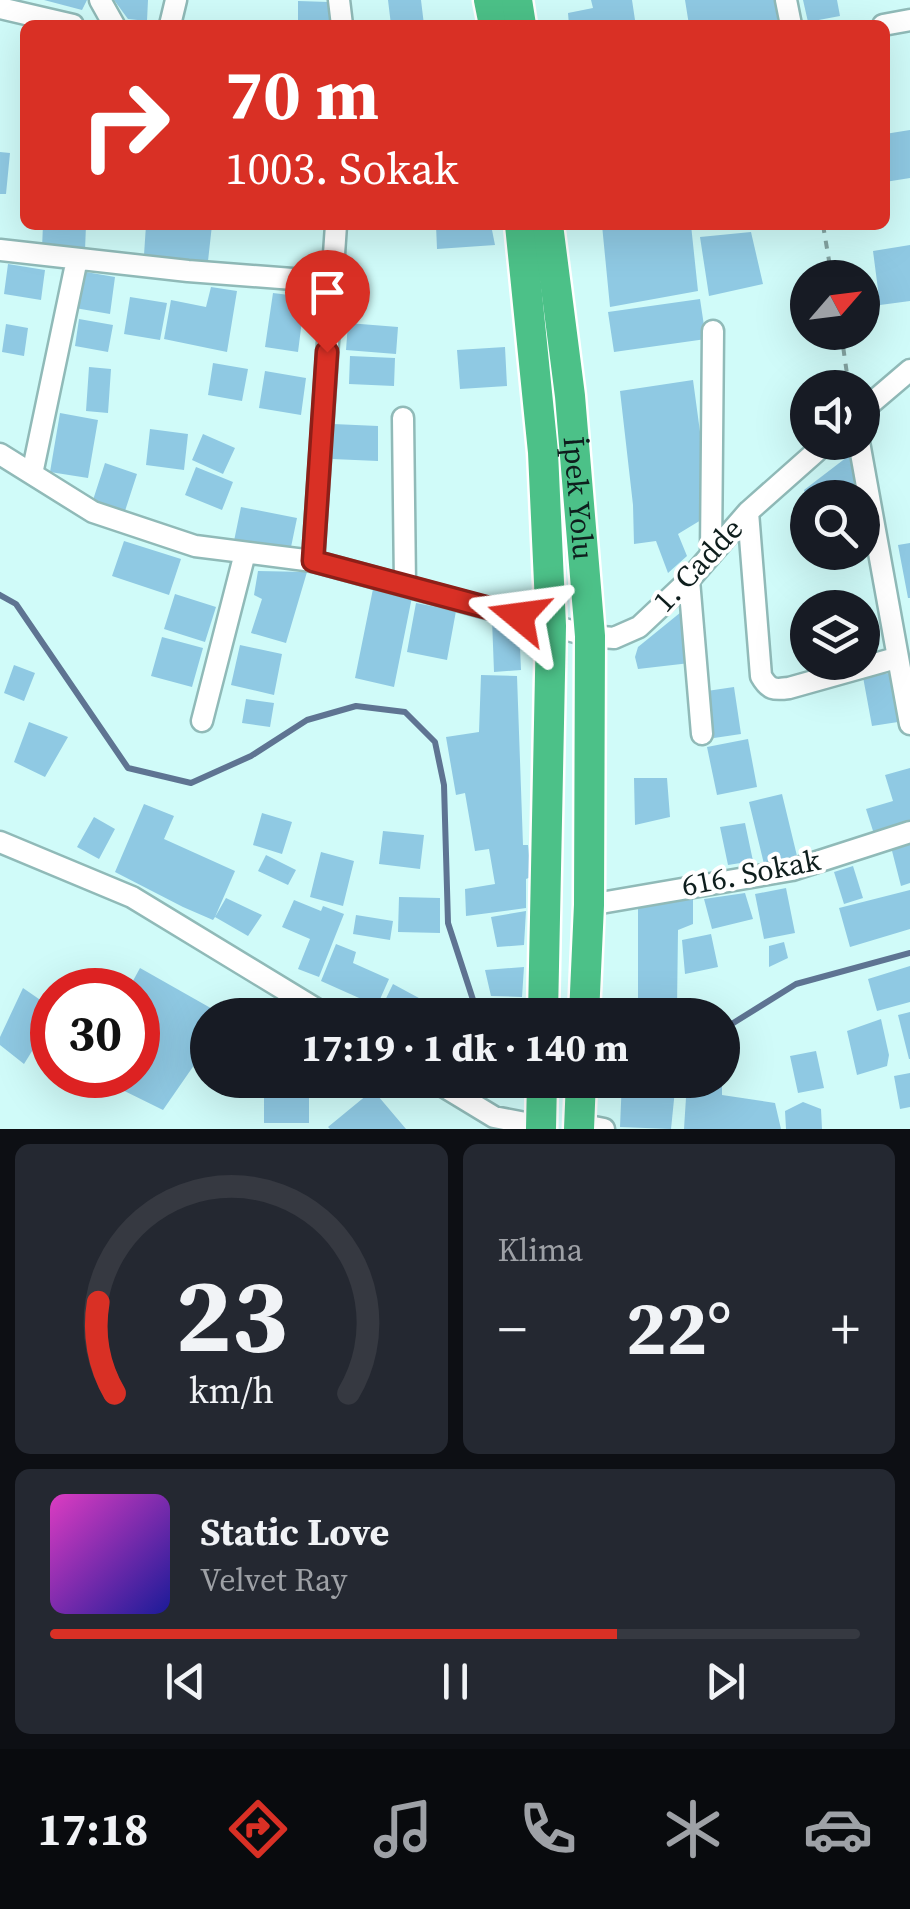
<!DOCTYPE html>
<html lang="tr">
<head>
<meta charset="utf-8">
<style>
  :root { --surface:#171b24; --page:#242831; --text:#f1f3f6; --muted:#9ea1a6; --line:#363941; --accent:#d93025 }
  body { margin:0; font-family:"Source Serif 4",serif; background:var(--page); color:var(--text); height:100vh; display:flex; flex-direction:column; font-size:38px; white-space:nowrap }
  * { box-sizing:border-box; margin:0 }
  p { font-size:32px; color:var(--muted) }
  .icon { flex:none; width:55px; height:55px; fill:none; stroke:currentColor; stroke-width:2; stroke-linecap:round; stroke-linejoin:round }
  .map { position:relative; height:1129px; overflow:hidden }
  .details { display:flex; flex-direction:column; gap:15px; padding:15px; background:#0d0f14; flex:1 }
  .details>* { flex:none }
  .guide { position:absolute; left:20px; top:20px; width:870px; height:210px; border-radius:15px; box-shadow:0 10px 40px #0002; background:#d93025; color:#fff; overflow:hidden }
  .needle { width:65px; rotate:62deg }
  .controls { position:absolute; left:790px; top:260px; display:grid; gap:20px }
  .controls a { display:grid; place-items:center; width:90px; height:90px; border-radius:50%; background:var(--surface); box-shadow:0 10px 40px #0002; font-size:50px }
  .speed { position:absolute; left:30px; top:968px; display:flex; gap:20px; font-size:50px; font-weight:700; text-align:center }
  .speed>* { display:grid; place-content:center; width:130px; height:130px; border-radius:50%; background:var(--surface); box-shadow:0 10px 40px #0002; line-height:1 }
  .speed .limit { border:15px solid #d22; background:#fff; color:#111 }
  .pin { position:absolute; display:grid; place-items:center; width:85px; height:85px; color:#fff; margin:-102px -42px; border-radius:50% 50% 50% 0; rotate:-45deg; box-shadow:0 0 10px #0007 }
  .pin .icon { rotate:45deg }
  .me { position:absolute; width:110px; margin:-55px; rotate:286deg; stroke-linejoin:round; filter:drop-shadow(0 0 8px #0008) }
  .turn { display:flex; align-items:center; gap:35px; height:210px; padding:0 40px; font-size:45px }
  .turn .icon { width:130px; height:130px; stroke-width:2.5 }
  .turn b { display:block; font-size:70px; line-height:85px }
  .big { font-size:75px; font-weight:700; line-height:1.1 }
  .details .card { flex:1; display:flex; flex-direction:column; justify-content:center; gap:15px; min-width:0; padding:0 35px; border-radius:15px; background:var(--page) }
  .details .dial { align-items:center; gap:0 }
  .dial svg { height:260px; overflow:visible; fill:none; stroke:var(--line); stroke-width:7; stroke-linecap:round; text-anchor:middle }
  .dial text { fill:var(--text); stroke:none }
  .song { display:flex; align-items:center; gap:30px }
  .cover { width:120px; height:120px; border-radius:15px; background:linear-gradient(135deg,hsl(310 70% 55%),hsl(240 70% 35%)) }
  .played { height:10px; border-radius:5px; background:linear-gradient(90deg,var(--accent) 70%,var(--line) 70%) }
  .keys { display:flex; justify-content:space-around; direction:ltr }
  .heat { display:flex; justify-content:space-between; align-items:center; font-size:55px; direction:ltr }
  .details .tiles { flex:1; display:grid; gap:15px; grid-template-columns:1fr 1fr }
  .card:last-child { grid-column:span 2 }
  .trip { position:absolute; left:190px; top:998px; width:550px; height:100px; border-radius:50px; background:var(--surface); box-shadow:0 10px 40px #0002; font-weight:700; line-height:100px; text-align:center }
  .tab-bar { display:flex; height:160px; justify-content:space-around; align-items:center; background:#090b0e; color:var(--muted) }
  .tab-bar .icon { width:70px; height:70px }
  .tab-bar .current { color:var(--accent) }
  .tab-bar b { font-size:45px; color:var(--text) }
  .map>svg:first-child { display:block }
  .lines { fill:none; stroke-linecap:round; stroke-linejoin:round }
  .stream { stroke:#5e7492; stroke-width:6 }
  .building { fill:#8fc9e3 }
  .minor-casing { stroke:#90bab8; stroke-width:25 }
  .highway-casing { stroke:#fff; stroke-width:35 }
  .path { stroke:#85a5a3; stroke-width:4; stroke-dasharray:8 8; stroke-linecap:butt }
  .minor { stroke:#fff; stroke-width:20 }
  .highway { stroke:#4cc188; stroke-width:30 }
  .route-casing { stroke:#8d1f18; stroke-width:25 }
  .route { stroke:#d93025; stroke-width:18 }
  .labels { text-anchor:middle; stroke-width:8; stroke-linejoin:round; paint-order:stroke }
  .street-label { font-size:30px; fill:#0e1e1d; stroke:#fff }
</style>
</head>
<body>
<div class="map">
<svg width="910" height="1129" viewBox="0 0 910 1129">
  <rect width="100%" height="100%" fill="#d0fbf9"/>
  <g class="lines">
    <path class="stream" d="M0,595L16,604L128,768L191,783L251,756L307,720L356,706L405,712L435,742L444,785L448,923L478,1015
      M722,1030L796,984L910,953"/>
  </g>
  <path class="building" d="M44,0H87L82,10Z
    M114,0H148L147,21L128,19Z
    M388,0H421L424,25H391Z
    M591,0H632L635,20L613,25H569L568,13L593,8Z
    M685,0H775L778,25H689Z
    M803,0H837L840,16L808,22Z
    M298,1L329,2L331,25H298Z
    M910,130V178L885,182V134Z
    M0,152L10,153L6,194H0Z
    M43,225H86L85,250L42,248Z
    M146,225H212L208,261L144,255Z
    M436,225H491L495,245L437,249Z
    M602,225H691L698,291L610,307Z
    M751,232L763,284L709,296L700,237Z
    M910,245V301L880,305L873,251Z
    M8,264L45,270L41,300L4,294Z
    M80,271L115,277L110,314L75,308Z
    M211,287L237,291L227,352L164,339L171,300L206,307Z
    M273,293L305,297L298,352L265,347Z
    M130,297L167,303L160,340L124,334Z
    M700,299L706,339L614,352L608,312Z
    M79,319L113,325L108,352L75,346Z
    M348,323L398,327L396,354L346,350Z
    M6,324L28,328L24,356L2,352Z
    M505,347L507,386L460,389L457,350Z
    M350,356L395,358L394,386L349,384Z
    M213,363L248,369L242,401L208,395Z
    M89,367L111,369L108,413L86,411Z
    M265,371L306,378L301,415L259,408Z
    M693,380L703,454L706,517L678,534L687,556L668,573L656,541L634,544L633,505L620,391Z
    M60,413L98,420L88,478L50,472Z
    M333,424L378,426V461L332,459Z
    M150,429L188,434L184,470L146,465Z
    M203,434L235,448L223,474L192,460Z
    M851,454L860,498H806L804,490Z
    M105,463L137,474L125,511L93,500Z
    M196,467L233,482L222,510L185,495Z
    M241,507L297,518L290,552L234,541Z
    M124,541L181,559L169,595L112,576Z
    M910,543V598H908L898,545Z
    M258,571L307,572L286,643L251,633L262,599L254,595Z
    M373,589L412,597L394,687L355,678Z
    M175,594L216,607L205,642L164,629Z
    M416,603L456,611L447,660L407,652Z
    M686,608L690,663L638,669L635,657L638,647Z
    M492,619L519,623L521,670L494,672Z
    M162,637L203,648L192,687L151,676Z
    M240,645L282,654L274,695L231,685Z
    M14,665L35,673L24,701L4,693Z
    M889,673L898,722L872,726L863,677Z
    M481,675L517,676L523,845H528L531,877L526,879V908L466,916L465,889L495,884L489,849L475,851L465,793L456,795L446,737L479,732Z
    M734,687L741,734L714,738L707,691Z
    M246,699L274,703L270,727L242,723Z
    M29,722L68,737L45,777L14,762Z
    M748,739L757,787L717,795L707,747Z
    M910,768V822L874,834L866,809L893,801L885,775Z
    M634,778H667L670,817L635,825Z
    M782,794L797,856L764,864L749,802Z
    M144,804L174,816L164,839L235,871L215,917L226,898L262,915L248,936L215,917L213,920L183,907L115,872Z
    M262,813L292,822L282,854L253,845Z
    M94,817L115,829L99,859L77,847Z
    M745,823L753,861L728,865L720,827Z
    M383,831L424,835L420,869L379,864Z
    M910,843V883L901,886L891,847Z
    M321,852L354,861L343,906L310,897Z
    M266,855L296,870L288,885L258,871Z
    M853,866L863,898L844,904L834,872Z
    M786,888L795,933L764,939L755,894Z
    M910,890V929L850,947L839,908Z
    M693,893V924L678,930L677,1008L638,1013V908Z
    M745,893L753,919L712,929L704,899Z
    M399,897L440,898V933L398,932Z
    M294,900L321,911L323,906L344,914L319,977L298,969L310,939L282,927Z
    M526,911L524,945L497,947L491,917Z
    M356,915L393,921L390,940L353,934Z
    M711,934L718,967L685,974L682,940Z
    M784,942L788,958L769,967V946Z
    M336,944L356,952L353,963L389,979L377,1006L321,981Z
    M910,966V1002L877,1011L868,979Z
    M524,967L522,997L491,996L485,970Z
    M140,968L223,1015H208V1045L163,1110L92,1075H138V990H128Z
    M393,984L430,1004L425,1015H378Z
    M23,988L52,1008V1019L24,1064L0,1045V1037Z
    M490,998L521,1002V1015H490Z
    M910,1012V1059H909L898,1015Z
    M881,1019L889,1055L887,1066L857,1075L847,1031Z
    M816,1051L824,1088L798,1093L790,1056Z
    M910,1073V1107L900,1109L894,1076Z
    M264,1080H309V1123H264Z
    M487,1080H518L517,1090L487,1084Z
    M622,1080H676L671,1129L620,1127Z
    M687,1082L722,1084V1095L775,1103L781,1129H684Z
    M373,1090L406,1129H330L328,1127Z
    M803,1102L821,1109L822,1129H786L785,1111Z"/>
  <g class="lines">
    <g class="minor-casing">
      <path id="minor" d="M100,0L114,25
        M339,0L342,25
        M786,0L791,25
        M0,8L73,25
        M170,25L176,0
        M883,25L910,20
        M0,250L188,271L332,282
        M862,411L910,370
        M403,418L405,585
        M859,442L910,724
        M0,454L93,512L195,546L313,561L590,636L614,638L639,627L689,580L748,512L827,442
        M32,474L77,259
        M748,512L761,676C769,690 774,690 789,688L896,658
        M711,553L713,331
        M313,561L336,225
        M689,580L702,734
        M202,721L245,553
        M0,842L132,897L326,1015
        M589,905L792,870L910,832
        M433,1080L494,1117L541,1126
        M579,1124L604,1129"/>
    </g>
    <g class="highway-casing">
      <g id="highway">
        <path d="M489,0L494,25"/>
        <path d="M517,0L521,25"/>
        <path d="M520,225L543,452L551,626L543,1015"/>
        <path id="s1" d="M548,225L570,396L590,636L589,905L584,1015"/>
        <path d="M541,1129L542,1080"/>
        <path d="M579,1129L581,1080"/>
      </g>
    </g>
    <path class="path" d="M823,225L832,278
      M841,332L849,388"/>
    <use href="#minor" class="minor"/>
    <use href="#highway" class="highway"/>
  </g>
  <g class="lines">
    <g class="route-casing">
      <path id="route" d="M327,352L313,561L519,616"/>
    </g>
    <use href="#route" class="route"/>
  </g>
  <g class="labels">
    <g class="street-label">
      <text dy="10" stroke="none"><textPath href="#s1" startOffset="275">İpek Yolu</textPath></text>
      <text transform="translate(698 565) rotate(-47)" y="10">1. Cadde</text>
      <text transform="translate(751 873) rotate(-11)" y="10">616. Sokak</text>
    </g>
  </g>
</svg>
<div class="controls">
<a><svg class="needle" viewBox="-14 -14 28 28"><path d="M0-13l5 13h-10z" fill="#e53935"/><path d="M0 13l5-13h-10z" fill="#9ea1a6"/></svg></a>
<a><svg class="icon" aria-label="sound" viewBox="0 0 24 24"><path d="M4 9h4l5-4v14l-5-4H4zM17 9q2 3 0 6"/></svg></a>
<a><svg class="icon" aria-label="search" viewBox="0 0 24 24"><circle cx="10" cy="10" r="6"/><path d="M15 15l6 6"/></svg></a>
<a><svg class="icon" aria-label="layers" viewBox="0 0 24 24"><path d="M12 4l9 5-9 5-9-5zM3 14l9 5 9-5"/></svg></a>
</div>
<div class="speed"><div class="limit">30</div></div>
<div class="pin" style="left:327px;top:352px;background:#d93025"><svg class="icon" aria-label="arrive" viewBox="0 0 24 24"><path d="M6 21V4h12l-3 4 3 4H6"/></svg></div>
<svg class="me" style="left:519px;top:616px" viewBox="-20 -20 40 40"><path d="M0-17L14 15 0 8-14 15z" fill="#d93025" stroke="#fff" stroke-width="4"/></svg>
<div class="trip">17:19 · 1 dk · 140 m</div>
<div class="guide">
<div class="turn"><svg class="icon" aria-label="right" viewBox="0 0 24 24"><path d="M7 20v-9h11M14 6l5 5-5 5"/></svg><div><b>70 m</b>1003. Sokak</div></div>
</div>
</div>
<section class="details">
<div class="tiles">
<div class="card dial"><svg viewBox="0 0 100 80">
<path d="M14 69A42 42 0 1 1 86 69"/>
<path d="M14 69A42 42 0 0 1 9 41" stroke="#d93025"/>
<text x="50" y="56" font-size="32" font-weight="700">23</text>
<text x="50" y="72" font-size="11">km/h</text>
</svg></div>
<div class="card"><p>Klima</p>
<div class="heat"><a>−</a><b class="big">22°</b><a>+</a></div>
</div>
<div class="card">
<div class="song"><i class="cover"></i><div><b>Static Love</b><p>Velvet Ray</p></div></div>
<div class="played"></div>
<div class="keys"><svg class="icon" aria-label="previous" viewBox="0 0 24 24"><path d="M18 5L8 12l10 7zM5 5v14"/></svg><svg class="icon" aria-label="pause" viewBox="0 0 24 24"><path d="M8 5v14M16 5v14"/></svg><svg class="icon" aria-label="next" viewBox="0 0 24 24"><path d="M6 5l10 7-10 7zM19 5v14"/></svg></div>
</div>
</div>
</section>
<nav class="tab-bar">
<b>17:18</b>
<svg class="icon current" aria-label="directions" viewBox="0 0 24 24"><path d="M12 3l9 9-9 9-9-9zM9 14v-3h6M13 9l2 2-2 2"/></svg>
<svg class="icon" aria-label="music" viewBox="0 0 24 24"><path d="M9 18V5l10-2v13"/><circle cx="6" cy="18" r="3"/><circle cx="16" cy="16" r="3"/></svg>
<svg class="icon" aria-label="phone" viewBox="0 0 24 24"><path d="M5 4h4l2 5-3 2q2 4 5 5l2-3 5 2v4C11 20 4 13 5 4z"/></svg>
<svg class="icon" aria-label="climate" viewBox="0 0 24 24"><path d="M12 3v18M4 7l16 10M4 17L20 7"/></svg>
<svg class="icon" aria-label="car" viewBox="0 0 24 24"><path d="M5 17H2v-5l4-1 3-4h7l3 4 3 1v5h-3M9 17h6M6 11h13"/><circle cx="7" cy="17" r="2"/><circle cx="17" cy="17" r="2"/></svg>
</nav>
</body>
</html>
